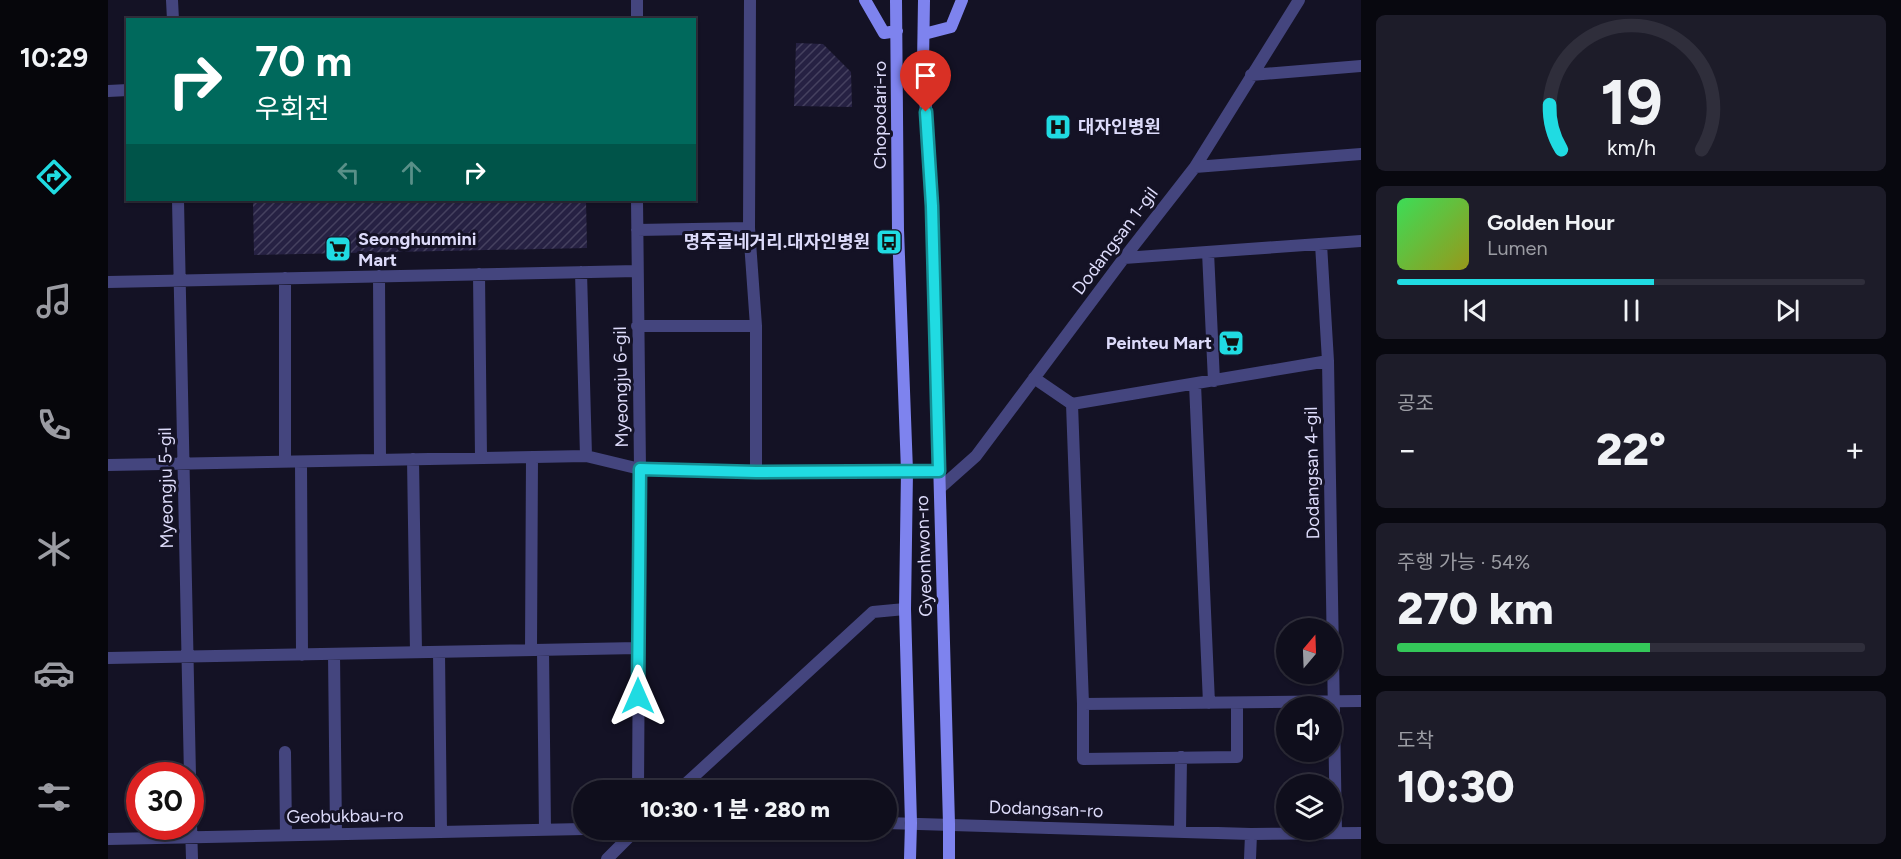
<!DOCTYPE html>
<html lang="ko">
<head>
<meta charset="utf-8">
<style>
  :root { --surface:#0f0e1c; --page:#1d1c29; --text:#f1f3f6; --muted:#9b9ca3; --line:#2f2e3b; --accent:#20dbe2 }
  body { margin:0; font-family:Figtree,"Noto Sans KR",sans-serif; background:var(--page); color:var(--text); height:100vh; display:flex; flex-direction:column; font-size:22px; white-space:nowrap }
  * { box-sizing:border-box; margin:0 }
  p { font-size:20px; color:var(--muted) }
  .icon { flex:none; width:33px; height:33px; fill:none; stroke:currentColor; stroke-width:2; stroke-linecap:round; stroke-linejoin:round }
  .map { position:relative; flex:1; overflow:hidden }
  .side { display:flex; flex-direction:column; gap:15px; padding:15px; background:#08080f; width:540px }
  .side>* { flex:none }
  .guide { position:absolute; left:18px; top:18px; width:570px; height:183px; border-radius:0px; box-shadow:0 2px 4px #0004,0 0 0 2px var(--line); background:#00695c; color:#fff; overflow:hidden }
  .needle { width:39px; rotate:19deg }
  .controls { position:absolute; left:1168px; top:618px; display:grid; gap:12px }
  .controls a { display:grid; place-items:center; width:66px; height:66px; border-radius:50%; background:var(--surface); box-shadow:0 2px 4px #0004,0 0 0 2px var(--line); font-size:30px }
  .speed { position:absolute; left:18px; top:762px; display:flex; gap:12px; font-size:30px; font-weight:700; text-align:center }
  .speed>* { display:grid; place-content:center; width:78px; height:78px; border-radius:50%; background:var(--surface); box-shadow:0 2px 4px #0004,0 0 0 2px var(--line); line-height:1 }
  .speed .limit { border:9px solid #d22; background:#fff; color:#111 }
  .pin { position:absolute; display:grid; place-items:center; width:51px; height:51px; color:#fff; margin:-62px -26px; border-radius:50% 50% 50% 0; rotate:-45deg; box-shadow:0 0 6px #0007 }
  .pin .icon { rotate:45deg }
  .me { position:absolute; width:66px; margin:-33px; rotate:0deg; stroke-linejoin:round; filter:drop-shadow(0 0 4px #0008) }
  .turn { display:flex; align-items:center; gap:21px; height:126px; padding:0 30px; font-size:27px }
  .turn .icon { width:78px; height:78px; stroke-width:2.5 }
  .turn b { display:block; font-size:42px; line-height:51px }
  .lanes { display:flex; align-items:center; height:57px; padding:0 30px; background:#0003; justify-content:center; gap:30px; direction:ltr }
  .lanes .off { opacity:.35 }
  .big { font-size:45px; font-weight:800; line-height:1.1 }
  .side .card { flex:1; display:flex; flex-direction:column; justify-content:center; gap:9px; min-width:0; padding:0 21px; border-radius:9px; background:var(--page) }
  .side .dial { align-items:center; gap:0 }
  .dial svg { height:156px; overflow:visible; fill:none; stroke:var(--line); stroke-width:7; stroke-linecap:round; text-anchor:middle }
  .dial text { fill:var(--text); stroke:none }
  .song { display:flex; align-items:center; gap:18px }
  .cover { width:72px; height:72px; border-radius:9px; background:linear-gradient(135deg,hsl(130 70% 55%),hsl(60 70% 35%)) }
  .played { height:6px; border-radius:3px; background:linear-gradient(90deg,var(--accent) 55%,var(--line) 55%) }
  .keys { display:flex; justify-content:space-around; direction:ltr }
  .heat { display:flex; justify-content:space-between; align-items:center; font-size:33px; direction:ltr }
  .charge { height:9px; border-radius:4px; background:linear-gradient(90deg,#34c759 54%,var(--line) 0) }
  .trip { position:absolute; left:465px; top:780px; width:324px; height:60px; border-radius:30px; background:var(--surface); box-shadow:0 2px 4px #0004,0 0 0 2px var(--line); font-weight:800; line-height:60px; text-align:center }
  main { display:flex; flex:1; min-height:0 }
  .tab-bar { display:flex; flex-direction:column; width:108px; justify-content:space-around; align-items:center; background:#06060b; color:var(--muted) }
  .tab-bar .icon { width:42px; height:42px }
  .tab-bar .on { color:var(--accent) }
  .tab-bar b { font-size:27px; color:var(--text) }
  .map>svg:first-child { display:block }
  .building { fill:url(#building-hatch) }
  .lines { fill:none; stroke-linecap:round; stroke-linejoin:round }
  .street { stroke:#44457e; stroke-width:12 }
  .secondary { stroke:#7e83ee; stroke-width:12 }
  .route-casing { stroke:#158e93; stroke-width:15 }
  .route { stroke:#20dbe2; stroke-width:10 }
  .labels { text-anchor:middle; stroke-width:6; stroke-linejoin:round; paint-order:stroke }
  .street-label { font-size:18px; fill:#dddbfa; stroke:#141225 }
  .poi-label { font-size:18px; font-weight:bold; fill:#dddbfa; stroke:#141225; text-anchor:start }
</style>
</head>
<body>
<main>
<nav class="tab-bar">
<b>10:29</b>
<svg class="icon on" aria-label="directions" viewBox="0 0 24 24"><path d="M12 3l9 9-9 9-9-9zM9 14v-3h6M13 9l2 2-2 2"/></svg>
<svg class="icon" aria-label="music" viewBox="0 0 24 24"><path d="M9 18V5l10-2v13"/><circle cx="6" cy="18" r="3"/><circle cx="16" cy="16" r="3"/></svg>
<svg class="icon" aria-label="phone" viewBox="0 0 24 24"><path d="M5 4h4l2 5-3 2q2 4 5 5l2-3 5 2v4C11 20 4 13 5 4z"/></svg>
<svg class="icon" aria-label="climate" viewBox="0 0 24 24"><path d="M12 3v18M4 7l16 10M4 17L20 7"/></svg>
<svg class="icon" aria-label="car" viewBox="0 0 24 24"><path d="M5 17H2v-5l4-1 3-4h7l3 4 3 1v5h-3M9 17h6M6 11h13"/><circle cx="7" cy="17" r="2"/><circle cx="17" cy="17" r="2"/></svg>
<svg class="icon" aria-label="filters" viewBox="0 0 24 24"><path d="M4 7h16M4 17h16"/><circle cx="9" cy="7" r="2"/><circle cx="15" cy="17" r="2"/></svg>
</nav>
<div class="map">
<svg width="1253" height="859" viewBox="0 0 1253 859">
  <defs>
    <pattern id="building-hatch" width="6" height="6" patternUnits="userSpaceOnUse" patternTransform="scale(1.5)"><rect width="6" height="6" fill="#262143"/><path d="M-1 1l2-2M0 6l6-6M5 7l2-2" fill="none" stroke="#45415f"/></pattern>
  </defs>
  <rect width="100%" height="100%" fill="#141225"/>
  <path class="building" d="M688,43L715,44L743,72L744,107L686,106Z
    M145,200H478L479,248L146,255Z"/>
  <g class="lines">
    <path class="street" d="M64,0L65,20
      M529,0V20
      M642,0L641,228L648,326V472
      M1143,75L1253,66
      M0,91L20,90
      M1087,167L1253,154
      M70,200L82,776
      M529,200L532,469L530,790
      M529,230L641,228
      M1213,244L1220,361L1228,833
      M1100,252L1106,381
      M1016,258L1253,241
      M473,272L478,456
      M371,274L373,458
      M271,276L272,460
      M0,282L529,271
      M529,326H648
      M926,378L964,404
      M1087,384L1101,703
      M305,459L308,652
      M177,462V278
      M193,462L194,655
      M0,465L478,456L532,469L648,472L831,471
      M832,488L868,456L1016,258L1087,167L1191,0
      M423,650L424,457
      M435,650L437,830
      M331,652L333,832
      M226,654L228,834
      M0,658L530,648
      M1129,703V757L975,759V704L964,404L1220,361
      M975,704L1253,701
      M177,752L178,835
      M82,790L84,859
      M571,790L765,612L797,609
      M778,823L1143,834L1253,833
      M1072,831L1073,757
      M0,839L476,829
      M499,859L528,830
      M1142,859L1143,834"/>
    <path class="secondary" d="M757,0L776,33L789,31
      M788,0L790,230L799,471L797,609L803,823L802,859
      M816,0L815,64L824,206L841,824V859
      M816,34L843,27L854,0"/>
  </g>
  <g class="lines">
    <g class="route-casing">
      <path id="route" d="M530,696L532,469L648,472L831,471L824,206L818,112"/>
    </g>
    <use href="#route" class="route"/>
  </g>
  <defs>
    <g id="hospital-square" transform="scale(1.35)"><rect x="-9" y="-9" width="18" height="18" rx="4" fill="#20dbe2" stroke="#141225"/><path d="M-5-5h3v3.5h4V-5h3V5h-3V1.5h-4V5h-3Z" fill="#111"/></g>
    <g id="bus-square" transform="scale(1.35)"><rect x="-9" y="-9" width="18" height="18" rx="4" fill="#20dbe2" stroke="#141225"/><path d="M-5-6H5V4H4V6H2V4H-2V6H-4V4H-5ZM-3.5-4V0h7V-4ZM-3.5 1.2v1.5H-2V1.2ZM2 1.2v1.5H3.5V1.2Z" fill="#111"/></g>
    <g id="supermarket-square" transform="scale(1.35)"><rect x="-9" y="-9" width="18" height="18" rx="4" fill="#20dbe2" stroke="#141225"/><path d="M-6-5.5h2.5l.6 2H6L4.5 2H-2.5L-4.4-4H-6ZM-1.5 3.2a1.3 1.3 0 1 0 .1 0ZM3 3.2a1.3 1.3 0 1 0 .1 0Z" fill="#111"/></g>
  </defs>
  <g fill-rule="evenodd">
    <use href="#hospital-square" x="950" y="127"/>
    <use href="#bus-square" x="781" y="242"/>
    <use href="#supermarket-square" x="230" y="249"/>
    <use href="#supermarket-square" x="1123" y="343"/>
  </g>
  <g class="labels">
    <g class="street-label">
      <text transform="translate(772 115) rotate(-90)" y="6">Chopodari-ro</text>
      <text transform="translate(1007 241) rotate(-53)" y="6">Dodangsan 1-gil</text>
      <text transform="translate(513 387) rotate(-91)" y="6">Myeongju 6-gil</text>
      <text transform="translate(1204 473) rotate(-91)" y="6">Dodangsan 4-gil</text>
      <text transform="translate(58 488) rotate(-91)" y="6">Myeongju 5-gil</text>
      <text transform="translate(816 556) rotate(-92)" y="6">Gyeonhwon-ro</text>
      <text transform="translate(938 809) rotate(2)" y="6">Dodangsan-ro</text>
      <text transform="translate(237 816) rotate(-1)" y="6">Geobukbau-ro</text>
    </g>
    <g class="poi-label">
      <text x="970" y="133">대자인병원</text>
      <text x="250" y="245">Seonghunmini<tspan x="250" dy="21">Mart</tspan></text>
      <text x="762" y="248" text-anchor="end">명주골네거리.대자인병원</text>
      <text x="1104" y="349" text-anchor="end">Peinteu Mart</text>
    </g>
  </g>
</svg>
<div class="controls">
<a><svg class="needle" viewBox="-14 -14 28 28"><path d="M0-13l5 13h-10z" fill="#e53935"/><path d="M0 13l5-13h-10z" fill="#9b9ca3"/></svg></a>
<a><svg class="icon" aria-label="sound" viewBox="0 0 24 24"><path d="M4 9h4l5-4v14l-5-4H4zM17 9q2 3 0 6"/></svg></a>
<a><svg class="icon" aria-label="layers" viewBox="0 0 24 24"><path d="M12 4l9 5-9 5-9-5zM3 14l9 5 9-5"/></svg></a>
</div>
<div class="speed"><div class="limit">30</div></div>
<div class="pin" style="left:818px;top:112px;background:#d93025"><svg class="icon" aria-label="arrive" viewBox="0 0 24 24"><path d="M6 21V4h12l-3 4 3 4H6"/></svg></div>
<svg class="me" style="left:530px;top:696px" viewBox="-20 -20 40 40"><path d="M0-17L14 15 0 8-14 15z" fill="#20dbe2" stroke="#fff" stroke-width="4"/></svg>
<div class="trip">10:30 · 1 분 · 280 m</div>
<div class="guide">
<div class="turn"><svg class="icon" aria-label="right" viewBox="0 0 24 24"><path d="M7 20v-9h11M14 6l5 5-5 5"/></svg><div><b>70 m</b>우회전</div></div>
<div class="lanes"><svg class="icon off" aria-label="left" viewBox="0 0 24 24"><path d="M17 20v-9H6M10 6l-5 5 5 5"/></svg><svg class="icon off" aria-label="ahead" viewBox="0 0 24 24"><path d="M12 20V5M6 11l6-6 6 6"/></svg><svg class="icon" aria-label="right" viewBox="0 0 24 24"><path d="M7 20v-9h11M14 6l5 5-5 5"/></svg></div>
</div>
</div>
<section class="side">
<div class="card dial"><svg viewBox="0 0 100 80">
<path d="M14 69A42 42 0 1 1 86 69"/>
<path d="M14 69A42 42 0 0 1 8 46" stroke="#20dbe2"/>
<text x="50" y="56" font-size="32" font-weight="700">19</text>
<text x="50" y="72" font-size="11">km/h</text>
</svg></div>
<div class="card">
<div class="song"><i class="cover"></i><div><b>Golden Hour</b><p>Lumen</p></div></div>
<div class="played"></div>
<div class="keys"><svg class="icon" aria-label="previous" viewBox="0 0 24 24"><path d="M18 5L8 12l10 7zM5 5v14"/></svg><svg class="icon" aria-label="pause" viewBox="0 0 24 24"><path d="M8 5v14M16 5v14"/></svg><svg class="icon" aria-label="next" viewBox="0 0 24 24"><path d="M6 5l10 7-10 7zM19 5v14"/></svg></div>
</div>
<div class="card"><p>공조</p>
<div class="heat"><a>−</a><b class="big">22°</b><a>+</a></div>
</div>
<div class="card"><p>주행 가능 · 54%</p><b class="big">270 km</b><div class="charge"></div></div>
<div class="card"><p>도착</p><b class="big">10:30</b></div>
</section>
</main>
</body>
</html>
